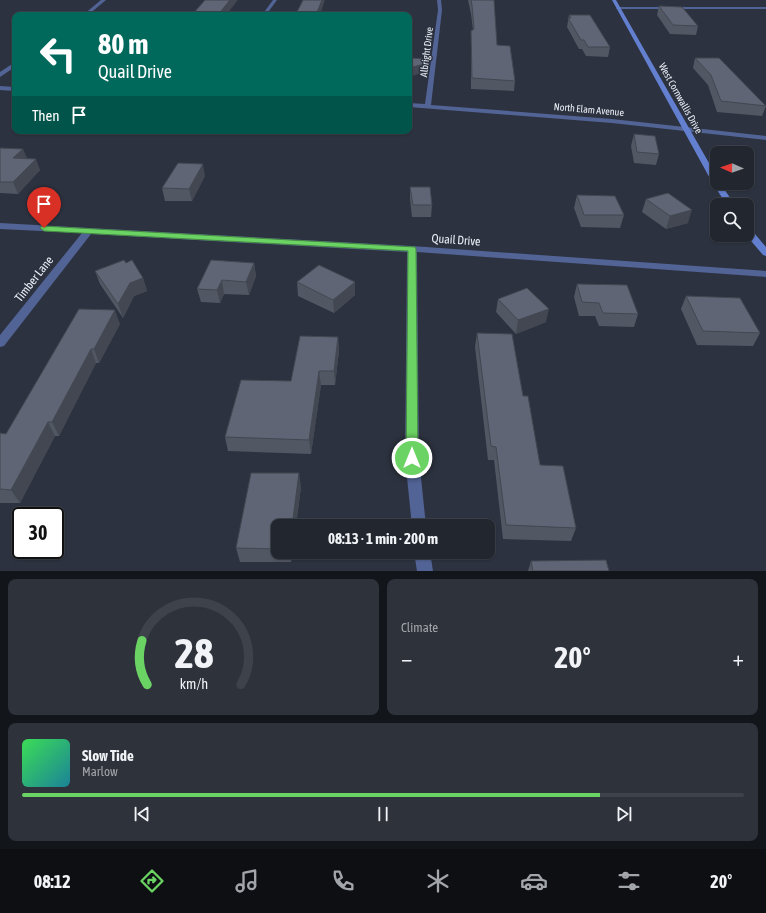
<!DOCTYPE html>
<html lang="en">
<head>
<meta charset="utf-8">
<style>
  :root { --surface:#21262f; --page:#2d323b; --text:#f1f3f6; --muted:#a2a5aa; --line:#3e434b; --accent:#6bd363 }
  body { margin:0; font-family:"Asap Condensed",sans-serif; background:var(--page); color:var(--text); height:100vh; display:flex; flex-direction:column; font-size:15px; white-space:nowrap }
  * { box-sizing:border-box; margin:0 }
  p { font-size:13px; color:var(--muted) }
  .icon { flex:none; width:22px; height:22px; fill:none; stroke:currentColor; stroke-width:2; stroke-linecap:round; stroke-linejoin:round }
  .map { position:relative; height:571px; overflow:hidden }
  .sheet { display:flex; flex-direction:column; gap:8px; padding:8px; background:#12151a; flex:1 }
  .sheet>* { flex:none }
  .top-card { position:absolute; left:12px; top:12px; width:400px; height:122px; border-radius:8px; box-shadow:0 1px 3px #0004,0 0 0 1px var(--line); background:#00695c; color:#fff; overflow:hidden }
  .needle { width:26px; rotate:272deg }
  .controls { position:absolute; left:710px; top:146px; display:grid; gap:8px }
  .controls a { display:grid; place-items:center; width:44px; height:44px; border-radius:8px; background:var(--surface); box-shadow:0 1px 3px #0004,0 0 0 1px var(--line); font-size:20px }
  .speed { position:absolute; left:12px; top:507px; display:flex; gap:8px; font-size:20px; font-weight:700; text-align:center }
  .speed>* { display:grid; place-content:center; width:52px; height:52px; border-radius:50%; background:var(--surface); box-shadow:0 1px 3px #0004,0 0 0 1px var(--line); line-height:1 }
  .speed .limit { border:2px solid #111; border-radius:6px; background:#fff; color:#111 }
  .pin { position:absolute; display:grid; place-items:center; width:34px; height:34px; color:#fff; margin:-41px -17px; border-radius:50% 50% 50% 0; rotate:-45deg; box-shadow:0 0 4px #0007 }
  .pin .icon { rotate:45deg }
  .me { position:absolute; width:44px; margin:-22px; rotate:0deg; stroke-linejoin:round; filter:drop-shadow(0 0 3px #0008) }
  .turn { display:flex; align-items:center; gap:14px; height:84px; padding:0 20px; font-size:18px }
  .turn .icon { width:52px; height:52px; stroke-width:2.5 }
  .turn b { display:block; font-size:28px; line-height:34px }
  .then { display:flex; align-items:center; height:38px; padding:0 20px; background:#0003; gap:8px; font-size:15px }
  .big { font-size:30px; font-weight:700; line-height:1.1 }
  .sheet .card { flex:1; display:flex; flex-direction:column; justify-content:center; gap:6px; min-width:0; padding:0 14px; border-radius:8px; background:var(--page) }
  .sheet .dial { align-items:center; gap:0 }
  .dial svg { height:104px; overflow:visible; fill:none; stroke:var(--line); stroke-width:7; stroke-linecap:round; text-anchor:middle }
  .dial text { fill:var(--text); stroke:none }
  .song { display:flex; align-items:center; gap:12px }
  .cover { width:48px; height:48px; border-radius:6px; background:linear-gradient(135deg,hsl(130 70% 55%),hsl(190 70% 35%)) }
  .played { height:4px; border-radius:2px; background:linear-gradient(90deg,var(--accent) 80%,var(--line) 80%) }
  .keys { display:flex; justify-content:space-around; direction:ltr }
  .heat { display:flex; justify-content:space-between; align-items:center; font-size:22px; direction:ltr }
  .sheet .tiles { flex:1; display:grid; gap:8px; grid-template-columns:1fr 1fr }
  .card:last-child { grid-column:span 2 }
  .trip { position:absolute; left:271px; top:519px; width:224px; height:40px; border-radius:8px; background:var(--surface); box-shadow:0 1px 3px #0004,0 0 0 1px var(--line); font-weight:700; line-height:40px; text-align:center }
  .dock { display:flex; height:64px; justify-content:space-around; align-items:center; background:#0d0f13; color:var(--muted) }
  .dock .icon { width:28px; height:28px }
  .dock .current { color:var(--accent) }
  .dock b { font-size:18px; color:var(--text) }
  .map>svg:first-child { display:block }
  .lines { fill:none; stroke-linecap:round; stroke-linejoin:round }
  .street { fill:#526496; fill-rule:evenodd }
  .secondary { fill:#637fcf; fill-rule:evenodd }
  .wall { fill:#525764 }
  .shaded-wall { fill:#424751 }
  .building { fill:#5f6574; stroke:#424751 }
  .route { fill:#6bd363; stroke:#468940 }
  .labels { text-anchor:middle; stroke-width:3; stroke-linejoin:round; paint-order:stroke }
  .far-street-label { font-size:10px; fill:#eaeef7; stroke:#2c323f }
  .street-label { font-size:12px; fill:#eaeef7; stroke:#2c323f }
</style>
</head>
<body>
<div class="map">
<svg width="766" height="571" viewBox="0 0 766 571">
  <rect width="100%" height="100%" fill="#2c323f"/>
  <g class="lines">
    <path class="street" d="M101,0H106L88,15H83Z
      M273,0H277L266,15H262Z
      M437,0H441L442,10L431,105L612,119L766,136V140L612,123L409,107V103L425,104L438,10Z
      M618,7H766V9H616Z
      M15,62V67L0,77V72Z
      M0,86L15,87V91L0,90Z
      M0,223L412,246L766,271V277L417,252L419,458L426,526H412L405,458L407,252L91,234L4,346L0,347V335L82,233L0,229Z
      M414,552H430L433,571H417Z"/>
    <path class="secondary" d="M612,0H616L717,177V183H720L735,205H727L713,184Z
      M747,227L750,228L766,247V256L763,255L746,235Z"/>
  </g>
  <path class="wall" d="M468,0H494L497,45L515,81L514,91L471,89V31L473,30L471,14Z
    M659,6L698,26L696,35L670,34L657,15Z
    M569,15L610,47L608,57L586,56L582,49H579L567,27Z
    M695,58L766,106L762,116L717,112L708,85L693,68Z
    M634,134L659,154L656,165L634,163L631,146Z
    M0,148L27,159L40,170L18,194L0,193Z
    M205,176L192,201H165L162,188Z
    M410,187L432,205L431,217H412L410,199Z
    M577,195L624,215L620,228L581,227L574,208Z
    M646,199L688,223L666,229L642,212Z
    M126,263L143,278L147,291L134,296L123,318L100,284L95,271Z
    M254,263L256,276L249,295L224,294L220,303L201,302L197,289Z
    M297,282H355V295L334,313L298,296Z
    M577,284L638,314L634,327L599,326L595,316H579L574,297Z
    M686,296L760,333L753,346L697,345L681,309Z
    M498,299L546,322L516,334L496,312Z
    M79,309L120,324L99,363H96L59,436H55L20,503H0V434H6Z
    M477,333L523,396L540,465L576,528L571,541L503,539L494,460H488L475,347Z
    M338,337L339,351L335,385H321L311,454L228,451L225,437L291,381Z
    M301,487L296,526H278V552H293L291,562H240L236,548Z
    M531,561L609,571H528Z"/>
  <path class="shaded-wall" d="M230,0H238L226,15H218Z
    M322,0H325L320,15H316Z
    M429,59L428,71L409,77V68Z
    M23,149L28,160L13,158Z
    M36,159L40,170L18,194L13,182Z
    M203,164L205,176L192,201L189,189Z
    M692,210L688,223L666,229L670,216Z
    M254,263L256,276L249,295L246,282Z
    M143,278L147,291L134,296L123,318L118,304L130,283Z
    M222,280L224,294L220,303L217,290Z
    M355,282V295L334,313L333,300Z
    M549,309L546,322L516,334L518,320Z
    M115,310L120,324L99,363L94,349Z
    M338,337L339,351L335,385L334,371Z
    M91,349L96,363L59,436L52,422Z
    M319,371L321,385L311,454L309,440Z
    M48,422L55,436L20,503L11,490Z
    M299,473L301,487L296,526H292Z
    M290,552H293L291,562Z"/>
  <path class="building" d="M205,0H230L218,15H192Z
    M303,0H322L316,15H294L298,10Z
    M471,0H494L497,45L510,46L515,81L472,78L471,31L474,29L472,5Z
    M659,6L682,7L698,26L673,25Z
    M569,15H590L610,47H588L584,40H581L568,18H571Z
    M409,58L429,59L428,63L409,68Z
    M695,58H719L766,106L721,101L711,75Z
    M634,134L655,136L659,154L637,152Z
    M0,148L23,149L13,158L36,159L13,182H0Z
    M178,163L203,164L189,189L162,188Z
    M410,187H430L432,205H413Z
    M668,193L692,210L670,216L646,199Z
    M577,195L615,196L624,215H584Z
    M124,260L126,263L132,260L143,278L130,283L118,304L95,271Z
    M211,260L254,263L246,282L222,280L217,290L197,289Z
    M319,265L355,282L333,300L297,282Z
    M577,284L627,285L638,314L603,313L599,303L582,302Z
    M527,288L549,309L518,320L498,299Z
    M686,296L740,298L760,333L703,331Z
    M79,309L115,310L94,349H91L52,422H48L11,490L0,489V433L6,434Z
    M477,333L512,334L523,396H528L540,465L563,466L576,528L506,525L496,447L491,446Z
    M300,336L338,337L334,371H319L309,440L225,437L241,380L291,381Z
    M251,473H299L292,526H278V549L236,548Z
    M606,560L609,571H533L531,561Z"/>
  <path class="route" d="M42,226L415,247L416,249L418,458L417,461L412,463L408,461L406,458L408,251L44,231L40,228Z"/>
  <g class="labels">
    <g class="far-street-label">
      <text transform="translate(426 52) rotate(-83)" y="4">Albright Drive</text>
      <text transform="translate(681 98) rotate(61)" y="4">West Cornwallis Drive</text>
      <text transform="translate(589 109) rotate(5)" y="4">North Elam Avenue</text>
    </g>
    <g class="street-label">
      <text transform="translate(456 240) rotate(4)" y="4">Quail Drive</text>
      <text transform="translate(34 279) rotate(-52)" y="4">Timber Lane</text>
    </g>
  </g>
</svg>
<div class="controls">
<a><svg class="needle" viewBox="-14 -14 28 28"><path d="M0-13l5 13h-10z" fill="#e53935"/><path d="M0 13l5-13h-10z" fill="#a2a5aa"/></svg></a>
<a><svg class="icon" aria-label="search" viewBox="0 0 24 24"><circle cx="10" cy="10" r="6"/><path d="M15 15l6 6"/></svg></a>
</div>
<div class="speed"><div class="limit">30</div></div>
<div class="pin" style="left:44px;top:228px;background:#d93025"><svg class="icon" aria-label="arrive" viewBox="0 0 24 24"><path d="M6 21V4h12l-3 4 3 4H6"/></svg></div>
<svg class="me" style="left:412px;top:458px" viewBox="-20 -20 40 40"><circle r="17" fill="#6bd363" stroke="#fff" stroke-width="3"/><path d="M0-11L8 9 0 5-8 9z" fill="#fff"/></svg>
<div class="trip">08:13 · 1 min · 200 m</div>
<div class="top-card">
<div class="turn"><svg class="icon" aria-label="left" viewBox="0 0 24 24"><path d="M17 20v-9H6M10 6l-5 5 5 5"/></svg><div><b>80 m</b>Quail Drive</div></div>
<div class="then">Then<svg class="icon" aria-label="arrive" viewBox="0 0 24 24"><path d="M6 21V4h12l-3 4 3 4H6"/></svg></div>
</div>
</div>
<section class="sheet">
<div class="tiles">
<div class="card dial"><svg viewBox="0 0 100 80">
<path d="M14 69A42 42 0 1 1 86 69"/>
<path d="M14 69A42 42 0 0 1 10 35" stroke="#6bd363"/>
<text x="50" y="56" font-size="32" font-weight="700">28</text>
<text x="50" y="72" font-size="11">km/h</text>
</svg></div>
<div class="card"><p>Climate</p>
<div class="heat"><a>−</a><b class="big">20°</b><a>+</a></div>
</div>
<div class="card">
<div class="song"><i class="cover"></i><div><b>Slow Tide</b><p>Marlow</p></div></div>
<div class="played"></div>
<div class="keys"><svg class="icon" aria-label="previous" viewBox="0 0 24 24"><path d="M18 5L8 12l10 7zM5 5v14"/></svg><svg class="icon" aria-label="pause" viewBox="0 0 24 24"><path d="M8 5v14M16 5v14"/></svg><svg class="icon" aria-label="next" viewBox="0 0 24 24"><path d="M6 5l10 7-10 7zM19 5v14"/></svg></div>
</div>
</div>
</section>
<nav class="dock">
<b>08:12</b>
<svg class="icon current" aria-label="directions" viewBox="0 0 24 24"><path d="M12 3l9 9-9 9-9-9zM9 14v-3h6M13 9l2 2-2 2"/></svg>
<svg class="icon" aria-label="music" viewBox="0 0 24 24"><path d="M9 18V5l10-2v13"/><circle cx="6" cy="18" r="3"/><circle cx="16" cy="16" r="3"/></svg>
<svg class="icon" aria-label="phone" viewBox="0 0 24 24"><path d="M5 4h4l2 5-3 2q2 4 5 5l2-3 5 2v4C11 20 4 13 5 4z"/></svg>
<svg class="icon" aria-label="climate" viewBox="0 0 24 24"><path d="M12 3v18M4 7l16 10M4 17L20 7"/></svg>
<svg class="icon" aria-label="car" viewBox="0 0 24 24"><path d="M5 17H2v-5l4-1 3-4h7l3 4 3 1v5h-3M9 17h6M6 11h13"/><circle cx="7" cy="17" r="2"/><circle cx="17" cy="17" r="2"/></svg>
<svg class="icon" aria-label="filters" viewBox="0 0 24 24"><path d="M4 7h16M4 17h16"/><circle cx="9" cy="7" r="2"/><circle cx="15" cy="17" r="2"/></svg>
<b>20°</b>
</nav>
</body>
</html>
